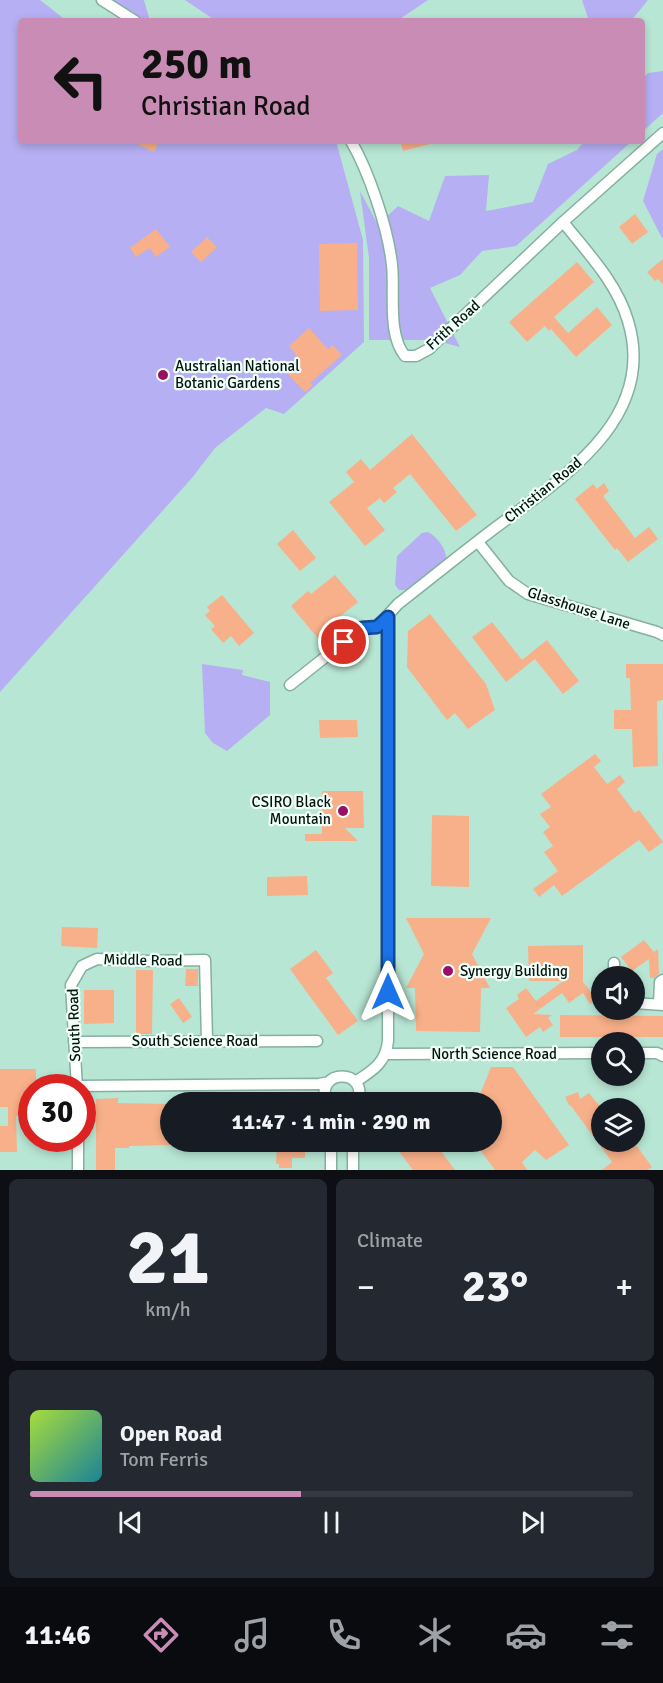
<!DOCTYPE html>
<html lang="en">
<head>
<meta charset="utf-8">
<style>
  :root { --surface:#171b24; --page:#242831; --text:#f1f3f6; --muted:#9ea1a6; --line:#363941; --accent:#c98db5 }
  body { margin:0; font-family:Signika,sans-serif; background:var(--page); color:var(--text); height:100vh; display:flex; flex-direction:column; font-size:22px; white-space:nowrap }
  * { box-sizing:border-box; margin:0 }
  p { font-size:20px; color:var(--muted) }
  .icon { flex:none; width:33px; height:33px; fill:none; stroke:currentColor; stroke-width:2; stroke-linecap:round; stroke-linejoin:round }
  .map { position:relative; height:1170px; overflow:hidden }
  .side { display:flex; flex-direction:column; gap:9px; padding:9px; background:#0d0f14; flex:1 }
  .side>* { flex:none }
  .top-card { position:absolute; left:18px; top:18px; width:627px; height:126px; border-radius:6px; box-shadow:0 3px 9px #0003; background:#c98db5; color:#111; overflow:hidden }
  .buttons { position:absolute; left:591px; top:966px; display:grid; gap:12px }
  .buttons a { display:grid; place-items:center; width:54px; height:54px; border-radius:50%; background:var(--surface); box-shadow:0 3px 9px #0003; font-size:30px }
  .speed { position:absolute; left:18px; top:1074px; display:flex; gap:12px; font-size:30px; font-weight:700; text-align:center }
  .speed>* { display:grid; place-content:center; width:78px; height:78px; border-radius:50%; background:var(--surface); box-shadow:0 3px 9px #0003; line-height:1 }
  .speed .limit { border:9px solid #d22; background:#fff; color:#111 }
  .pin { position:absolute; display:grid; place-items:center; width:51px; height:51px; color:#fff; margin:-26px; border:3px solid #fff; border-radius:50%; box-shadow:0 2px 6px #0007 }
  .me { position:absolute; width:66px; margin:-33px; rotate:0deg; stroke-linejoin:round; filter:drop-shadow(0 0 4px #0008) }
  .turn { display:flex; align-items:center; gap:21px; height:126px; padding:0 24px; font-size:27px }
  .turn .icon { width:78px; height:78px; stroke-width:2.5 }
  .turn b { display:block; font-size:42px; line-height:51px }
  .big { font-size:45px; font-weight:700; line-height:1.1 }
  .side .card { flex:1; display:flex; flex-direction:column; justify-content:center; gap:9px; min-width:0; padding:0 21px; border-radius:9px; background:var(--page) }
  .side .dial { align-items:center; gap:0 }
  .dial b { font-size:78px; line-height:1 }
  .song { display:flex; align-items:center; gap:18px }
  .cover { width:72px; height:72px; border-radius:9px; background:linear-gradient(135deg,hsl(80 70% 55%),hsl(190 70% 35%)) }
  .played { height:6px; border-radius:3px; background:linear-gradient(90deg,var(--accent) 45%,var(--line) 45%) }
  .keys { display:flex; justify-content:space-around; direction:ltr }
  .heat { display:flex; justify-content:space-between; align-items:center; font-size:33px; direction:ltr }
  .side .tiles { flex:1; display:grid; gap:9px; grid-template-columns:1fr 1fr }
  .card:last-child { grid-column:span 2 }
  .trip { position:absolute; left:160px; top:1092px; width:342px; height:60px; border-radius:30px; background:var(--surface); box-shadow:0 3px 9px #0003; font-weight:700; line-height:60px; text-align:center }
  .tab-bar { display:flex; height:96px; justify-content:space-around; align-items:center; background:#090b0e; color:var(--muted) }
  .tab-bar .icon { width:42px; height:42px }
  .tab-bar .active { color:var(--accent) }
  .tab-bar b { font-size:27px; color:var(--text) }
  .map>svg:first-child { display:block }
  .green { fill:#b6aff3 }
  .building { fill:#f7b089 }
  .lines { fill:none; stroke-linecap:round; stroke-linejoin:round }
  .street-casing { stroke:#84b19f; stroke-width:13 }
  .street { stroke:#fff; stroke-width:10 }
  .route-casing { stroke:#114b97; stroke-width:15 }
  .route { stroke:#1a73e8; stroke-width:10 }
  .poi-dot { fill:#981066; stroke:#f1fff9; stroke-width:2 }
  .labels { text-anchor:middle; stroke-width:4.5; stroke-linejoin:round; paint-order:stroke }
  .street-label { font-size:15px; fill:#04150f; stroke:#f1fff9 }
  .poi-label { font-size:15px; fill:#04150f; stroke:#f1fff9; text-anchor:start }
</style>
</head>
<body>
<div class="map">
<svg width="663" height="1170" viewBox="0 0 663 1170">
  <rect width="100%" height="100%" fill="#b8e6d4"/>
  <path class="green" d="M0,0H40L67,21H21V141H336L363,240L364,342L284,414L266,408L215,448L192,478L0,692Z
    M110,0H144L150,21H145Z
    M185,0H428L397,21H216Z
    M582,0H648L631,21H589Z
    M663,71V113L642,132V79L648,73Z
    M585,141H632L516,246L482,251L460,275L430,288L460,347L434,340H369V258L360,191L378,225L398,206L429,221L445,176L489,175L486,211L533,202L548,164L577,150Z
    M663,149V237L662,238L643,201L657,154Z
    M428,532C437,537 448,550 446,561L409,590H399L395,585L397,556L422,533Z
    M202,664L243,670L242,675L270,682V715L227,751L213,743L205,733Z"/>
  <path class="building" d="M131,141H159L154,152Z
    M400,141H430V144L403,151Z
    M635,214L648,232L632,244L619,227Z
    M156,229L170,247L156,257L150,248L136,257L130,248Z
    M207,237L217,247L201,262L191,252Z
    M357,243L358,310L320,311L319,244Z
    M663,259V285L658,279L655,281L647,272Z
    M577,262L594,282L554,317L568,333L597,307L612,325L576,357L551,329L549,331L545,326L527,342L509,322Z
    M309,328L328,349L333,345L342,355L310,383L313,385L305,392L284,370L298,357L289,346Z
    M412,434L477,515L456,531L410,474L393,488L397,492L384,503L380,498L367,508L385,530L365,546L329,502L354,482L346,472L361,459L370,470Z
    M604,483L609,491L603,496L635,538L649,527L658,539L628,562L617,548L615,550L575,499L593,484L597,489Z
    M293,530L316,558L300,571L277,544Z
    M335,575L358,602L338,618L343,624L321,642L291,606L308,591L311,594Z
    M222,595L254,633L239,646L231,636L223,643L211,629L215,626L205,615L210,611L207,607Z
    M430,614L486,684L495,710L468,729L455,713L447,720L407,667L408,631Z
    M492,622L522,660L547,640L579,681L563,694L535,659L506,682L472,637Z
    M626,664H663V700L657,701L658,766L633,767L632,729H614V710H631L630,678H626Z
    M319,720H357L358,737L320,738Z
    M595,754L601,761L594,767L607,784L620,775L625,782L617,789L635,813L639,810L663,842L649,852L639,840L562,896L554,885L539,897L533,889L558,871L544,852L553,846L543,832L550,827L540,814L551,807L541,794Z
    M322,791H363L364,828H345L358,841H305V834H322Z
    M432,815L469,816V887L431,886Z
    M307,876L308,895L267,896V877Z
    M406,918H491L472,954L490,988H481L480,1032L416,1031L415,988H406L424,954Z
    M62,927L98,928L97,948L61,946Z
    M644,940L654,952L658,949L659,974L654,978H650L649,959L632,971L621,957Z
    M583,945V982L591,992L602,986V996L590,1004L583,993L569,1003L562,993L533,1014L552,1015L548,1018L553,1025L543,1032L540,1027L526,1037L506,1008L519,999L517,995L526,988L536,1001L563,981H529L528,946Z
    M316,950L333,973L326,978L358,1021L338,1035L290,969Z
    M186,969H198V986H185Z
    M136,970H153L152,1034H136Z
    M84,990H114V1023L84,1024Z
    M179,998L192,1017L183,1023L170,1004Z
    M560,1015L663,1016V1037H560Z
    M491,1067H513L569,1145L546,1160L535,1150L522,1162L527,1170H495L474,1142H492V1102H477Z
    M0,1069H36V1087L32,1088V1102H26V1106H19V1116H16L17,1152H0V1126H8V1107H0Z
    M221,1092L305,1093V1102H221Z
    M578,1092L580,1099L589,1093L602,1109V1142H625L631,1149L636,1145L652,1167L647,1170H602L612,1162L571,1106L569,1105L565,1097Z
    M118,1098V1103L171,1104V1145L129,1146V1148H115V1170H96V1099Z
    M277,1142H305V1158H292V1168H279V1164H276Z
    M392,1142H434L455,1170H413Z"/>
  <g class="lines">
    <g class="street-casing">
      <path id="street" d="M102,0L135,21
        M351,141C369,172 388,228 392,265C395,292 387,334 405,356H416L429,349L563,222L663,133
        M478,542L509,581L528,594L657,632L663,635
        M290,685L362,628L377,627L398,604C430,579 462,553 495,528C561,479 658,419 628,321C617,283 587,252 563,222
        M614,963V976
        M634,1003L663,1005
        M659,1003L660,982L663,980
        M74,1042L317,1041
        M634,1053H657L663,1056
        M387,1054L602,1053
        M355,1082C372,1071 386,1063 388,1041V617
        M77,1086L319,1084L329,1082
        M77,1088L71,985L82,966L97,959L146,961L205,960L207,1041
        M326,1102C315,1068 369,1068 358,1102
        M78,1138V1170
        M331,1170V1142
        M353,1170V1142"/>
    </g>
    <use href="#street" class="street"/>
  </g>
  <g class="lines">
    <g class="route-casing">
      <path id="route" d="M344,642L362,628L377,627L388,617V992"/>
    </g>
    <use href="#route" class="route"/>
  </g>
  <g class="poi-dot">
    <circle cx="163" cy="375" r="6"/>
    <circle cx="343" cy="811" r="6"/>
    <circle cx="448" cy="971" r="6"/>
  </g>
  <g class="labels">
    <g class="street-label">
      <text transform="translate(453 325) rotate(-42)" y="5">Frith Road</text>
      <text transform="translate(543 490) rotate(-39)" y="5">Christian Road</text>
      <text transform="translate(579 608) rotate(18)" y="5">Glasshouse Lane</text>
      <text transform="translate(143 960) rotate(1)" y="5">Middle Road</text>
      <text transform="translate(74 1025) rotate(-92)" y="5">South Road</text>
      <text x="195" y="1046">South Science Road</text>
      <text x="494" y="1059">North Science Road</text>
    </g>
    <g class="poi-label">
      <text x="175" y="371">Australian National<tspan x="175" dy="17">Botanic Gardens</tspan></text>
      <text x="331" y="807" text-anchor="end">CSIRO Black<tspan x="331" dy="17">Mountain</tspan></text>
      <text x="460" y="976">Synergy Building</text>
    </g>
  </g>
</svg>
<div class="buttons">
<a><svg class="icon" aria-label="sound" viewBox="0 0 24 24"><path d="M4 9h4l5-4v14l-5-4H4zM17 9q2 3 0 6"/></svg></a>
<a><svg class="icon" aria-label="search" viewBox="0 0 24 24"><circle cx="10" cy="10" r="6"/><path d="M15 15l6 6"/></svg></a>
<a><svg class="icon" aria-label="layers" viewBox="0 0 24 24"><path d="M12 4l9 5-9 5-9-5zM3 14l9 5 9-5"/></svg></a>
</div>
<div class="speed"><div class="limit">30</div></div>
<div class="pin" style="left:344px;top:642px;background:#d93025"><svg class="icon" aria-label="arrive" viewBox="0 0 24 24"><path d="M6 21V4h12l-3 4 3 4H6"/></svg></div>
<svg class="me" style="left:388px;top:992px" viewBox="-20 -20 40 40"><path d="M0-17L14 15 0 8-14 15z" fill="#1a73e8" stroke="#fff" stroke-width="4"/></svg>
<div class="trip">11:47 · 1 min · 290 m</div>
<div class="top-card">
<div class="turn"><svg class="icon" aria-label="left" viewBox="0 0 24 24"><path d="M17 20v-9H6M10 6l-5 5 5 5"/></svg><div><b>250 m</b>Christian Road</div></div>
</div>
</div>
<section class="side">
<div class="tiles">
<div class="card dial"><b>21</b><p>km/h</p></div>
<div class="card"><p>Climate</p>
<div class="heat"><a>−</a><b class="big">23°</b><a>+</a></div>
</div>
<div class="card">
<div class="song"><i class="cover"></i><div><b>Open Road</b><p>Tom Ferris</p></div></div>
<div class="played"></div>
<div class="keys"><svg class="icon" aria-label="previous" viewBox="0 0 24 24"><path d="M18 5L8 12l10 7zM5 5v14"/></svg><svg class="icon" aria-label="pause" viewBox="0 0 24 24"><path d="M8 5v14M16 5v14"/></svg><svg class="icon" aria-label="next" viewBox="0 0 24 24"><path d="M6 5l10 7-10 7zM19 5v14"/></svg></div>
</div>
</div>
</section>
<nav class="tab-bar">
<b>11:46</b>
<svg class="icon active" aria-label="directions" viewBox="0 0 24 24"><path d="M12 3l9 9-9 9-9-9zM9 14v-3h6M13 9l2 2-2 2"/></svg>
<svg class="icon" aria-label="music" viewBox="0 0 24 24"><path d="M9 18V5l10-2v13"/><circle cx="6" cy="18" r="3"/><circle cx="16" cy="16" r="3"/></svg>
<svg class="icon" aria-label="phone" viewBox="0 0 24 24"><path d="M5 4h4l2 5-3 2q2 4 5 5l2-3 5 2v4C11 20 4 13 5 4z"/></svg>
<svg class="icon" aria-label="climate" viewBox="0 0 24 24"><path d="M12 3v18M4 7l16 10M4 17L20 7"/></svg>
<svg class="icon" aria-label="car" viewBox="0 0 24 24"><path d="M5 17H2v-5l4-1 3-4h7l3 4 3 1v5h-3M9 17h6M6 11h13"/><circle cx="7" cy="17" r="2"/><circle cx="17" cy="17" r="2"/></svg>
<svg class="icon" aria-label="filters" viewBox="0 0 24 24"><path d="M4 7h16M4 17h16"/><circle cx="9" cy="7" r="2"/><circle cx="15" cy="17" r="2"/></svg>
</nav>
</body>
</html>
